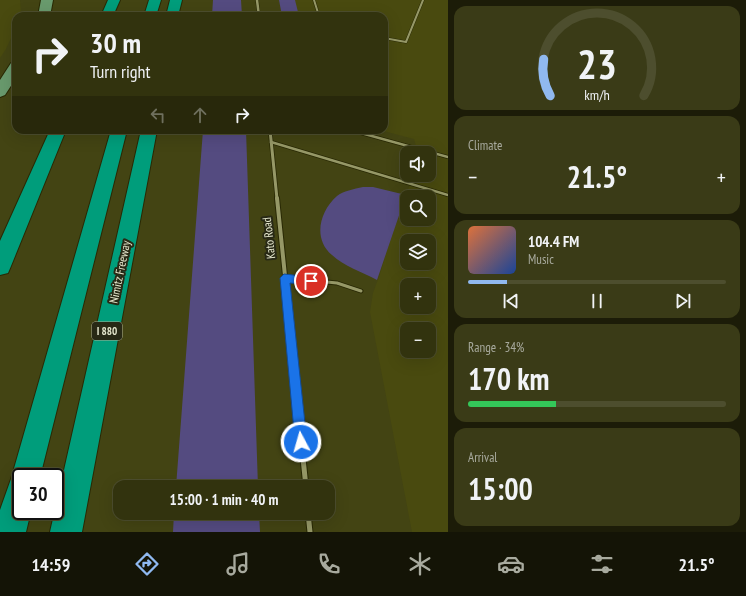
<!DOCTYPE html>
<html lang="en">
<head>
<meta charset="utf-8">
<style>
  :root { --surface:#32330e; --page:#3a3b17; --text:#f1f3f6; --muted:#a8aa9e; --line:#4d4e2e; --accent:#90b9f0 }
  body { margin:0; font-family:"PT Sans Narrow",sans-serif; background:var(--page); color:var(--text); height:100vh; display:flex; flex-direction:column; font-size:15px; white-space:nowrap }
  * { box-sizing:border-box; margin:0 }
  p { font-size:13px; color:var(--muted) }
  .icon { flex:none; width:22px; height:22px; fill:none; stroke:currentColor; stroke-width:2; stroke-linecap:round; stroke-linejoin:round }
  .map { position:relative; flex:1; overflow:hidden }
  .sheet { display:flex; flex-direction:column; gap:6px; padding:6px; background:#1c1c08; width:298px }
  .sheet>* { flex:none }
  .top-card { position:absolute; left:12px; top:12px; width:376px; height:122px; border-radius:12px; box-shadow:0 4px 16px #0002,0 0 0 1px var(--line); background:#32330e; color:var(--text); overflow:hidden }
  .fabs { position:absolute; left:400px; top:146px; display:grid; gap:8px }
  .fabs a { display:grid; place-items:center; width:36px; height:36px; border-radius:8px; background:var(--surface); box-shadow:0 4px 16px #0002,0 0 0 1px var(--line); font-size:20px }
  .speed { position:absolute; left:12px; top:468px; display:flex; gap:8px; font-size:20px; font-weight:700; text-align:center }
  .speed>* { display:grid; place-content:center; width:52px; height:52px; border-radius:50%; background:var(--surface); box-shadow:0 4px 16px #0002,0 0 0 1px var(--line); line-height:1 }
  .speed .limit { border:2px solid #111; border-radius:6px; background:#fff; color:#111 }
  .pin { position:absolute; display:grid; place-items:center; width:34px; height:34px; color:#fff; margin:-17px; border:2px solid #fff; border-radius:50%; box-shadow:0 1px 4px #0007 }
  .me { position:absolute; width:44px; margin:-22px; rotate:354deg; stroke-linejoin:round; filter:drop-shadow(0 0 3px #0008) }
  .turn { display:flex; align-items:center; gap:14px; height:84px; padding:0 12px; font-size:18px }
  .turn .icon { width:52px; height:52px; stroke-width:2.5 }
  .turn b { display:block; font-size:28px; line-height:34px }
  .lanes { display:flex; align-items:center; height:38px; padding:0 12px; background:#0003; justify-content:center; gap:20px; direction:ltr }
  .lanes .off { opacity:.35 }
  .big { font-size:30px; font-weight:600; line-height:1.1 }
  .sheet .widget { flex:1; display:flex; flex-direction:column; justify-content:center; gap:6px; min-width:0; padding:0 14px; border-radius:12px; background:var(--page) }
  .sheet .dial { align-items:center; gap:0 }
  .dial svg { height:104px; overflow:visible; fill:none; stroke:var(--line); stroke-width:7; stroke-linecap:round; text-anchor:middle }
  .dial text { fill:var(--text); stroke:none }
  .song { display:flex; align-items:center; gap:12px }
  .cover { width:48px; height:48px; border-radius:6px; background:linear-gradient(135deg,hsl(20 70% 55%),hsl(220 70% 35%)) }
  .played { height:4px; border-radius:2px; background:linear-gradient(90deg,var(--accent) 15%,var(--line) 15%) }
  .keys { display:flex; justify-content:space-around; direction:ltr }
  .heat { display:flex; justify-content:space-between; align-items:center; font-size:22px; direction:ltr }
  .charge { height:6px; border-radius:3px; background:linear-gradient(90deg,#34c759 34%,var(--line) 0) }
  .trip { position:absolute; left:113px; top:480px; width:222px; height:40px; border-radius:12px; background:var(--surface); box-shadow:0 4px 16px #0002,0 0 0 1px var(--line); font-weight:600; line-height:40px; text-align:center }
  .tabs { display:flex; height:64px; justify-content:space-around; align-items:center; background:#141406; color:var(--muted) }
  .tabs .icon { width:28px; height:28px }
  .tabs .current { color:var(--accent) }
  .tabs b { font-size:18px; color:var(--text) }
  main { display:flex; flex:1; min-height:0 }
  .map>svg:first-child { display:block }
  .built { fill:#494a0f; fill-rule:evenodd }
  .green { fill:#544b80 }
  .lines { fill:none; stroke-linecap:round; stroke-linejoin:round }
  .lane-far2-casing { stroke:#292904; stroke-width:3 }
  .lane-far1-casing { stroke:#292904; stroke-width:4 }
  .lane-casing { stroke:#292904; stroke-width:5 }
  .street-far3-casing { stroke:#292904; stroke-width:3.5 }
  .street-far2-casing { stroke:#292904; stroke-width:4.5 }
  .street-far1-casing { stroke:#292904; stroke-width:6 }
  .street-casing { stroke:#292904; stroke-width:7 }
  .secondary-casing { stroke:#292904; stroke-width:2 }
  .highway-casing { stroke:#292904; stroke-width:2 }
  .lane-far2 { stroke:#969867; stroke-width:2 }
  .lane-far1 { stroke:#969867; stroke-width:2.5 }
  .lane { stroke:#969867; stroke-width:3 }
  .street-far3 { stroke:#969867; stroke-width:2.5 }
  .street-far2 { stroke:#969867; stroke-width:3 }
  .street-far1 { stroke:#969867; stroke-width:4 }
  .street { stroke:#969867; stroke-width:5 }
  .secondary { fill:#699a6d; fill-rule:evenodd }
  .highway { fill:#009d7b; fill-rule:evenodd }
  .route { fill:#1a73e8; stroke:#114b97 }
  .labels { text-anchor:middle; stroke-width:4; stroke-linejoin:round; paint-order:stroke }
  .shield { fill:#282915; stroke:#adaf96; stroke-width:1 }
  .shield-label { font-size:11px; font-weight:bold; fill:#e6e8ce }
  .street-label { font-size:12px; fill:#e6e8ce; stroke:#282915 }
</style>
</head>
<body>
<main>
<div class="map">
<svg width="448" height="532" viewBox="0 0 448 532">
  <rect width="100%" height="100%" fill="#434413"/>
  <path class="built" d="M0,0H20L21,14L16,16V27L6,49L0,58Z
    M291,0H448V532H412L370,312L373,293L380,274L387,250L413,175H429V153H418L414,139L380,130H384V16H295ZM407,197H429V219H407ZM407,241H429V263H407ZM407,285H429V307H407ZM407,329H429V351H407Z"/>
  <path class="green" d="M213,0H241L242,16H212Z
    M279,0H295L299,16H282Z
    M203,130H246L258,487H176Z
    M363,187H373L406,195L377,280C362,272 344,266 332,255C313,239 319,212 337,196C343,191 354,189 363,187Z
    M174,513H259L260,532H173Z"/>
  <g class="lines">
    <g class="lane-far2-casing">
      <path id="lane-far2" d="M314,0L319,16
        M384,38L406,42L423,0"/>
    </g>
    <g class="lane-far1-casing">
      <path id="lane-far1" d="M350,130L448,157
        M271,142L448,195"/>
    </g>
    <g class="lane-casing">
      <path id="lane" d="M285,278L337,283L361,291"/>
    </g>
    <g class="street-far3-casing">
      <path id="street-far3" d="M257,0L259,16"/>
    </g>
    <g class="street-far2-casing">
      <path id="street-far2" d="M270,130L277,199"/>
    </g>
    <g class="street-far1-casing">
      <path id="street-far1" d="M277,198L292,344"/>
    </g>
    <g class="street-casing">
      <path id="street" d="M291,343L306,487
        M308,513L310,532"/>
    </g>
    <g class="secondary-casing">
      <path id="secondary" d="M41,0H53L50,16H38Z
        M16,62V78L5,95L0,97V80L11,63Z"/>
    </g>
    <g class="highway-casing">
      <path id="highway" d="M108,0H120L113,16H101Z
        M149,0H161L156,16H144Z
        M170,0H182L178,16H166Z
        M50,130H66L11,266L8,273L0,275V241Z
        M111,130H127L40,477H21V511H31L26,532H0V510L11,479Z
        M141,130H157L82,532H50Z"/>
    </g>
    <use href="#lane-far2" class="lane-far2"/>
    <use href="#lane-far1" class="lane-far1"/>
    <use href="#lane" class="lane"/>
    <use href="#street-far3" class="street-far3"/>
    <use href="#street-far2" class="street-far2"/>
    <use href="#street-far1" class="street-far1"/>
    <use href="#street" class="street"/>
    <use href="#secondary" class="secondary"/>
    <use href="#highway" class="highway"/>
  </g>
  <path class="route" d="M284,274L311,277L316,281L311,285L290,283L307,442L305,447L301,448L297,447L295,442L280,278Z"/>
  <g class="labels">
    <rect class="shield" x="92" y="322" width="30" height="18" rx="3"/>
    <g class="shield-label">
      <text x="107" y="335">I 880</text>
    </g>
    <g class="street-label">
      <text transform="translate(269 238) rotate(-96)" y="4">Kato Road</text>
      <text transform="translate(120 272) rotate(-78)" y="4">Nimitz Freeway</text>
    </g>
  </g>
</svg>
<div class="fabs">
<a><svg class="icon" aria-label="sound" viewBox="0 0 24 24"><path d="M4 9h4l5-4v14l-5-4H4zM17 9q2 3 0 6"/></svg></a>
<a><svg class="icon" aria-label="search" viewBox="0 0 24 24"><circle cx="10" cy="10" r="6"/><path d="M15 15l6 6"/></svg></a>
<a><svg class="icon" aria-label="layers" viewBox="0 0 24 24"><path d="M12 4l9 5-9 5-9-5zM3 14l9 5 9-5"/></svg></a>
<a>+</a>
<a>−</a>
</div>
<div class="speed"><div class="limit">30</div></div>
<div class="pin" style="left:311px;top:281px;background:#d93025"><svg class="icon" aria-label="arrive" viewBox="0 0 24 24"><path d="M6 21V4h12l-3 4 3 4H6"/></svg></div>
<svg class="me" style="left:301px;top:442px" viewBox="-20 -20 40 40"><circle r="17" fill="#1a73e8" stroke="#fff" stroke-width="3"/><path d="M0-11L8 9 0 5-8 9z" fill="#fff"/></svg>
<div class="trip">15:00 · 1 min · 40 m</div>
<div class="top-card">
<div class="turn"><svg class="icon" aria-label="right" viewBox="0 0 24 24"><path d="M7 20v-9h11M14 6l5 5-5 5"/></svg><div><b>30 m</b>Turn right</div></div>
<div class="lanes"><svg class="icon off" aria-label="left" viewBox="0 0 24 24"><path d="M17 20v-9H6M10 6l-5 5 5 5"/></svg><svg class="icon off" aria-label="ahead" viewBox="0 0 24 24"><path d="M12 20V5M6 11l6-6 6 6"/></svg><svg class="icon" aria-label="right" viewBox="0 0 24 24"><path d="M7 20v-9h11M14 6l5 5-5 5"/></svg></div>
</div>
</div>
<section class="sheet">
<div class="widget dial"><svg viewBox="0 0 100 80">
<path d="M14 69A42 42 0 1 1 86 69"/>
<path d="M14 69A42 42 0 0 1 9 41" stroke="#90b9f0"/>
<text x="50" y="56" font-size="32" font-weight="700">23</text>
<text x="50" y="72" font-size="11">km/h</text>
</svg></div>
<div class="widget"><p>Climate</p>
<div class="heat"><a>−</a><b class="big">21.5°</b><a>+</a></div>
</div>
<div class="widget">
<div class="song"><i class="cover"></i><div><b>104.4 FM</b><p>Music</p></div></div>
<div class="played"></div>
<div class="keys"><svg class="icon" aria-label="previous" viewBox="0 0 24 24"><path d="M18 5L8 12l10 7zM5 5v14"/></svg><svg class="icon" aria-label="pause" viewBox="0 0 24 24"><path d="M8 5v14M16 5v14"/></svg><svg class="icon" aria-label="next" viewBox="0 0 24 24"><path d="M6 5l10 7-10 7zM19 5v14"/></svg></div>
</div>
<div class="widget"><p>Range · 34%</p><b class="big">170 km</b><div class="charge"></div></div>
<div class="widget"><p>Arrival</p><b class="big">15:00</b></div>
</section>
</main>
<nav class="tabs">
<b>14:59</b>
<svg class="icon current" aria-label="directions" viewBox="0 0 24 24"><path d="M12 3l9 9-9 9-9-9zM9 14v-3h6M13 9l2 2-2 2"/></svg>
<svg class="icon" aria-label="music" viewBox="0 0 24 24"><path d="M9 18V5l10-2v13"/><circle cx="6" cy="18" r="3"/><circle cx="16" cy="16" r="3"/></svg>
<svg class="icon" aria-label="phone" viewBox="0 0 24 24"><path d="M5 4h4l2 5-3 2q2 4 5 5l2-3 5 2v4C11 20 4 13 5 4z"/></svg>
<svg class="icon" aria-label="climate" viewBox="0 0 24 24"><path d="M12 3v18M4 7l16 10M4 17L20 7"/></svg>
<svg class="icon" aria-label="car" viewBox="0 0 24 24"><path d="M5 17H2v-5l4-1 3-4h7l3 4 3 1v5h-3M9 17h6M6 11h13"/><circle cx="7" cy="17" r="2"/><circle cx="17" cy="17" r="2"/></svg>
<svg class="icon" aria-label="filters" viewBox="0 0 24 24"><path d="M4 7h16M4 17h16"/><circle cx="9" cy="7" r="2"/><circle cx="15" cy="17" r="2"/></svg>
<b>21.5°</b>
</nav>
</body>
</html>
